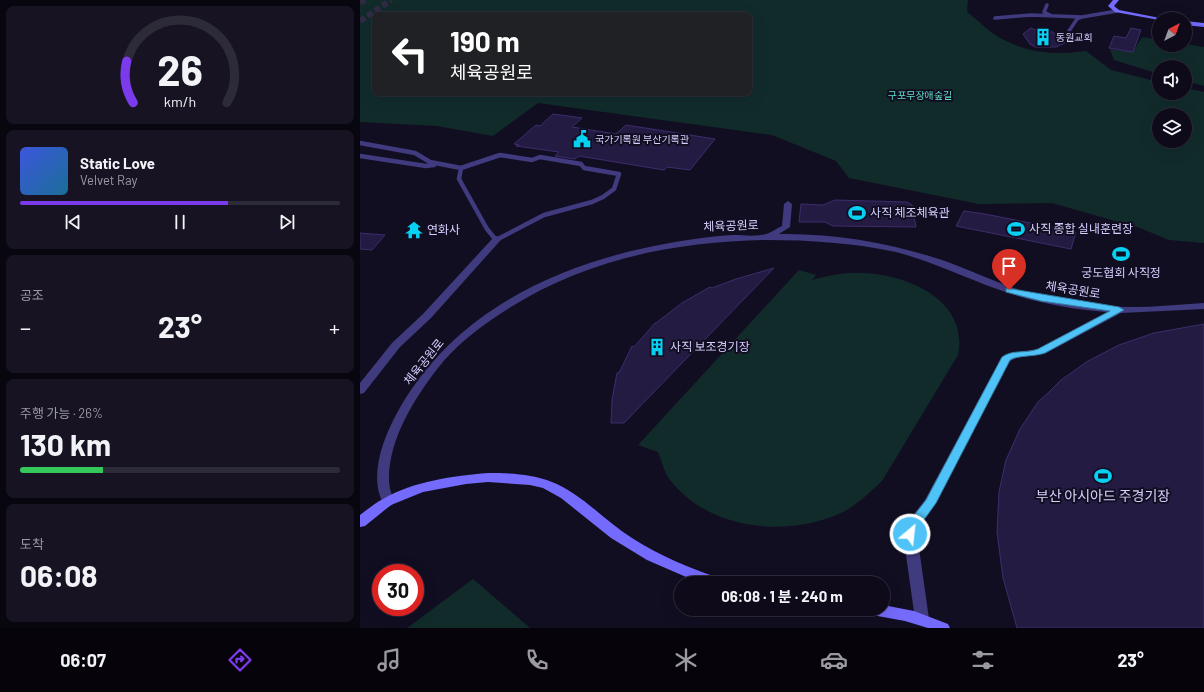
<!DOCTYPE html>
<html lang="ko">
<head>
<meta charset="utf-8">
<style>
  :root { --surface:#0e0a1a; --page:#171323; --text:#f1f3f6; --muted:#9b9aa2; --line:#2e2b39; --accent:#7c3aed }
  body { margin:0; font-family:Barlow,"Noto Sans KR",sans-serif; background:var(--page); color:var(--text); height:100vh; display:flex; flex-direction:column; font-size:15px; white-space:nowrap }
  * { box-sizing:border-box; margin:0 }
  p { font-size:13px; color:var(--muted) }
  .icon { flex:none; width:22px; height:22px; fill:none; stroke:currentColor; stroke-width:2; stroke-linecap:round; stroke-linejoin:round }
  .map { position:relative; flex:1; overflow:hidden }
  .details { display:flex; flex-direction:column; gap:6px; padding:6px; background:#08060e; width:360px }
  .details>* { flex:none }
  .guide { position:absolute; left:12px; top:12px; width:380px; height:84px; border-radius:8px; box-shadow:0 4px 16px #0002,0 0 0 1px var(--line); background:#202124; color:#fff; overflow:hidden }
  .needle { width:26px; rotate:41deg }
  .buttons { position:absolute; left:792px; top:12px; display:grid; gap:8px }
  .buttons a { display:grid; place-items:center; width:40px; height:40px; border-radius:50%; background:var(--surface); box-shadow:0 4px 16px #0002,0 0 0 1px var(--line); font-size:20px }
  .speed { position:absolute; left:12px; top:564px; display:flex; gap:8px; font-size:20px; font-weight:700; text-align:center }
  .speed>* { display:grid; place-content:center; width:52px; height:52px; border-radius:50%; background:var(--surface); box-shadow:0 4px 16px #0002,0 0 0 1px var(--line); line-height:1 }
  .speed .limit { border:6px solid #d22; background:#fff; color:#111 }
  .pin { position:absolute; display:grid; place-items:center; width:34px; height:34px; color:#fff; margin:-41px -17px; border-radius:50% 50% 50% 0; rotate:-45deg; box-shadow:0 0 4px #0007 }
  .pin .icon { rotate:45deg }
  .me { position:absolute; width:44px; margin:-22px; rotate:28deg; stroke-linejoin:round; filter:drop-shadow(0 0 3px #0008) }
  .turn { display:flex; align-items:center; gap:14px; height:84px; padding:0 12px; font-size:18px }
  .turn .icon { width:52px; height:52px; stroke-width:2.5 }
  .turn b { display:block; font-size:28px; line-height:34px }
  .big { font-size:30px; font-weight:700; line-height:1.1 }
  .details .card { flex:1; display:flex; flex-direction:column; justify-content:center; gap:6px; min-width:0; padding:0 14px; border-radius:8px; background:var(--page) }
  .details .dial { align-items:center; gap:0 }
  .dial svg { height:104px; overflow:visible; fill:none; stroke:var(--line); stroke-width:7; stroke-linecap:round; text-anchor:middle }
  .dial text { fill:var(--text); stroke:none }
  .song { display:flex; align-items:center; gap:12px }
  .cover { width:48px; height:48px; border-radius:6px; background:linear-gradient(135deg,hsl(230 70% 55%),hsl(200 70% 35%)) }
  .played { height:4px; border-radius:2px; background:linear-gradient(90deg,var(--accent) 65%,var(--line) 65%) }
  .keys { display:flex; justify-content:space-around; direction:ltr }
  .heat { display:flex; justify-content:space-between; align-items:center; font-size:22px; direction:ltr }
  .charge { height:6px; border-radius:3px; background:linear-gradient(90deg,#34c759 26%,var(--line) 0) }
  .trip { position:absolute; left:314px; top:576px; width:216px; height:40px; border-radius:20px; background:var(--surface); box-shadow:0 4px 16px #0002,0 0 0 1px var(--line); font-weight:700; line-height:40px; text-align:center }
  .dock { display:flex; height:64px; justify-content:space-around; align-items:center; background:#06040a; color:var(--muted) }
  .dock .icon { width:28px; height:28px }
  .dock .current { color:var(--accent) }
  .dock b { font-size:18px; color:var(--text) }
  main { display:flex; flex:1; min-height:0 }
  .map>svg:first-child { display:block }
  .green { fill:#112b2b; fill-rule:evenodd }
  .building { fill:#241b42; stroke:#3d2d6d }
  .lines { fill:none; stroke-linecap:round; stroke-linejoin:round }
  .secondary-tunnel { stroke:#302b43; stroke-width:6; stroke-dasharray:6 3; stroke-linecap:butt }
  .lane-far2 { stroke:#403a7f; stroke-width:3.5 }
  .lane-far1 { stroke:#403a7f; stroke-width:4.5 }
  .lane { stroke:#403a7f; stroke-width:5.5 }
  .street { fill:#403a7f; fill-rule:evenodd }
  .secondary { fill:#746afb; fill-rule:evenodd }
  .route { fill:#4fc3f7; stroke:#337fa1 }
  .labels { text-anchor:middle; stroke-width:4; stroke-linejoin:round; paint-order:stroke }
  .far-poi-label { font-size:10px; fill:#d7d0fe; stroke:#120e22; text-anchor:start }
  .far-park-label { font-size:10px; fill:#5edcc2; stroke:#120e22 }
  .poi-label { font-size:12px; fill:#d7d0fe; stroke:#120e22; text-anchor:start }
  .street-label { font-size:12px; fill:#d7d0fe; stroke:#120e22 }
  .near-poi-label { font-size:14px; fill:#d7d0fe; stroke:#120e22 }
</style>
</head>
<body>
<main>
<section class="details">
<div class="card dial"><svg viewBox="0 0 100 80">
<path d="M14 69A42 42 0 1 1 86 69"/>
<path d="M14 69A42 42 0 0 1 9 37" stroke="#7c3aed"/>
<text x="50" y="56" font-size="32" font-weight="700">26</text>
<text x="50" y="72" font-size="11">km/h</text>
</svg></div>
<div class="card">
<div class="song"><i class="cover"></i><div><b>Static Love</b><p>Velvet Ray</p></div></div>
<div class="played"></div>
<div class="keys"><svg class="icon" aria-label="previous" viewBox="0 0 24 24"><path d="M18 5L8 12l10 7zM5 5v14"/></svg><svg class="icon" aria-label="pause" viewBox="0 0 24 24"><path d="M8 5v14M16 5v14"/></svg><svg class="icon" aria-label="next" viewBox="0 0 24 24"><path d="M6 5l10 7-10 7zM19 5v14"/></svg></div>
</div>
<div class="card"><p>공조</p>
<div class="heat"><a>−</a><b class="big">23°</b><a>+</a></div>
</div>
<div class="card"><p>주행 가능 · 26%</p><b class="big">130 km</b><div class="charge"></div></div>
<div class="card"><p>도착</p><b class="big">06:08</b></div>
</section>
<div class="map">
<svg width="844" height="628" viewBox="0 0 844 628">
  <rect width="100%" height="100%" fill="#120e22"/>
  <path class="green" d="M0,0H608L607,12C619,21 631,34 644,40C672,54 696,55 726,51L751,70L799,82V93H825V88L844,92V243L809,240L780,228L692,203L619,204L489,178L476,161L412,135L178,103L133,136L77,126L0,122ZM15,15H389V93H15ZM799,115H825V141H799Z
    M782,37L799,40V45L825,44L844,47V86L825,81V67H799V74L754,60L750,49L773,52Z
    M439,270L456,275L452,280C468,276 486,272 503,273C548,275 609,300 598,355L522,481C509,493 496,506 481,513C426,538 349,530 310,480C304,472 302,461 298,452L278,445Z
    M113,579L170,628H47Z"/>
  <path class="building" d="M671,28L680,32H693L705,43L696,47H675L670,44L663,34Z
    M771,28L781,30L773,52L749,48L754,36L766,38Z
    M193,114L222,118L212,127L256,134L266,125L355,139L330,170L307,167L304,170L219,156L215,159L195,156L199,152L156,146L159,145L154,144L176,125L180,126Z
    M475,200L547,202L552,205L556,227L473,226L465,222H439L441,204L463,205Z
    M604,211L625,214L716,232L711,249L596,226Z
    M0,233L25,235L12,250L0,249Z
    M414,268L264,423H251L252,400L257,373H259L272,346L274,347L295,323H296L322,303L350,287L352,288L376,279Z
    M844,324V628H657L643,578L637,532L639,492L646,460L660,429L678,402L689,392L701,380L728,361L759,345L794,333Z"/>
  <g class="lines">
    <path class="secondary-tunnel" d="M0,3L5,0
      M0,21L31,0"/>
    <path class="lane-far2" d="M687,5L684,12L690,15
      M635,18L671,15L722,17L757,11
      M707,34L717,19L722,17"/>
    <path class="lane-far1" d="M0,143L55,153L70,162L101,168
      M0,156L66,166L74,165
      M136,240L127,229L99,179L101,168L140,155L172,160L180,157L221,164L224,168L259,174L254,189L243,197L232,202L184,215L136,240"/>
    <path class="lane" d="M135,239H138"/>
    <path class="street" d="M428,201L432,204L430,227L419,234C473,233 531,243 582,260C611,270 638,284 667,292C693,299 720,305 747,306C779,309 812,305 844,303V309L761,313L686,353L656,358L650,361L576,503L558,529L557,534L569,619L567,623L562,625L557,623L555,619L543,534L547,523L565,500L641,359L650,353L678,349L747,312C710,309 672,302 637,289C603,277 571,261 536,252C494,243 450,240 407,240C311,242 221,260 140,314C117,329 95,346 78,368C54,399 28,440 29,481C29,488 32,495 34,502L32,505L28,507L24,505C8,477 23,439 37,413C94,309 203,261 315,242C334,239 354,236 373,235C383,235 396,237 406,234C411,233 417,228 422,226L424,204Z
      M136,237L140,240L139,242L71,318L40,347L4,393L0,394V383L32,343L63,314L133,238Z"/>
    <path class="secondary" d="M753,0H759L754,6L759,10L805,19L799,20L755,12L748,6Z
      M825,21L844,23V27L825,25Z
      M128,473C150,473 172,474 192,482C222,494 245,521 272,538C300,556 330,568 361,579L363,583H340L287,560L251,538L201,498L183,488L170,485L128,482L106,484L63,492L31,505L5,526L0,527V515C7,510 15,503 23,499C54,481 93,476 128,473Z
      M523,605L554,611L588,624L590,628H568L545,621L501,613L499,609H523Z"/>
  </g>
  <path class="route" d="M646,288L759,307L764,310L685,353C674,357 657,355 650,360L576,503L558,528L555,537H546L544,534L548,523L566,500L642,357C653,349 666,354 678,349L750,311L681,301L646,292Z"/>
  <defs>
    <g id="building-bare" transform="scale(1.38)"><path d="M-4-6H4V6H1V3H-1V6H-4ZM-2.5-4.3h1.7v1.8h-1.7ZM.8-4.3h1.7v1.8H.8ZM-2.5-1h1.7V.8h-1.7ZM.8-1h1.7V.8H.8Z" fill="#06d1f3" stroke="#120e22" stroke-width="2.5" paint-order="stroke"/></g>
    <g id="civic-bare" transform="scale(1.38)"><path d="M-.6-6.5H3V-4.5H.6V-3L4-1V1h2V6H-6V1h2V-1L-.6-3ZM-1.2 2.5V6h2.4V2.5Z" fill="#06d1f3" stroke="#120e22" stroke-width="2.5" paint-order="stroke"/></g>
    <g id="stadium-bare" transform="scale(1.38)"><path d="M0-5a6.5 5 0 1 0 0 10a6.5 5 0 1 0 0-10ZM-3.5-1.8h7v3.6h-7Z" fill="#06d1f3" stroke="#120e22" stroke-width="2.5" paint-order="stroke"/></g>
    <g id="temple-bare" transform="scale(1.38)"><path d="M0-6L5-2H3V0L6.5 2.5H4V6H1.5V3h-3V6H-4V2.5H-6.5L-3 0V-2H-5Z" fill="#06d1f3" stroke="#120e22" stroke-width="2.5" paint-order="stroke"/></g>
  </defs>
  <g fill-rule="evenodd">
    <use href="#building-bare" x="683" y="37"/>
    <use href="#civic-bare" x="222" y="139"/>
    <use href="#stadium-bare" x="497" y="213"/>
    <use href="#stadium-bare" x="656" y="229"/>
    <use href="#temple-bare" x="54" y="230"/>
    <use href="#stadium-bare" x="761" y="254"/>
    <use href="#building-bare" x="297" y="347"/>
    <use href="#stadium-bare" x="743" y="476"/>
  </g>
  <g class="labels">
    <g class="far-poi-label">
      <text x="696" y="41">동원교회</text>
      <text x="235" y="143">국가기록원 부산기록관</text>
    </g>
    <g class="far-park-label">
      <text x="560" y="99">구포무장애숲길</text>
    </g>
    <g class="poi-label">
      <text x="510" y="217">사직 체조체육관</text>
      <text x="669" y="233">사직 종합 실내훈련장</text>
      <text x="67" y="234">연화사</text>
      <text x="761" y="277" text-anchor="middle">궁도협회 사직정</text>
      <text x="310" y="351">사직 보조경기장</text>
    </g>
    <g class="street-label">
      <text transform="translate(371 226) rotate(-2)" y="4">체육공원로</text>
      <text transform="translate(713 290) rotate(9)" y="4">체육공원로</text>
      <text transform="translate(64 362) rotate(-51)" y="4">체육공원로</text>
    </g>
    <g class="near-poi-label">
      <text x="743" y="501">부산 아시아드 주경기장</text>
    </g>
  </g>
</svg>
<div class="buttons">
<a><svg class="needle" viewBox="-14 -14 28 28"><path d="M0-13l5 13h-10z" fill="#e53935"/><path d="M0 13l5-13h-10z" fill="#9b9aa2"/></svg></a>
<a><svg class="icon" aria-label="sound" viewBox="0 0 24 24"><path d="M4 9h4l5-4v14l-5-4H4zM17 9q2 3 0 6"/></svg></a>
<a><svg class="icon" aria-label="layers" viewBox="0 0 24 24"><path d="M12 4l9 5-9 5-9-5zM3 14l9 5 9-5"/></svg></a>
</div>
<div class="speed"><div class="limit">30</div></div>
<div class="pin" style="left:649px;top:290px;background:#d93025"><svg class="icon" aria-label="arrive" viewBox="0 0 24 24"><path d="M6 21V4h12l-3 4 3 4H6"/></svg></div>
<svg class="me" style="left:550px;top:534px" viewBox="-20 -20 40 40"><circle r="17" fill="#4fc3f7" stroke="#fff" stroke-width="3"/><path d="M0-11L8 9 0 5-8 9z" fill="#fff"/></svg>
<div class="trip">06:08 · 1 분 · 240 m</div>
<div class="guide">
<div class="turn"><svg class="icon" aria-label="left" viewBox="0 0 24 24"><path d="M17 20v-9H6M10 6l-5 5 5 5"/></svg><div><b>190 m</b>체육공원로</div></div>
</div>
</div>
</main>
<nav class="dock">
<b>06:07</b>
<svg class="icon current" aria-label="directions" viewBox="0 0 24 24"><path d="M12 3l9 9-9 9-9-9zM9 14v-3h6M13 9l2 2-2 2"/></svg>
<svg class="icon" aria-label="music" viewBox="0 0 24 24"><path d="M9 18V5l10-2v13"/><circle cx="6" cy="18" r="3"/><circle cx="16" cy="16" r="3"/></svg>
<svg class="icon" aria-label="phone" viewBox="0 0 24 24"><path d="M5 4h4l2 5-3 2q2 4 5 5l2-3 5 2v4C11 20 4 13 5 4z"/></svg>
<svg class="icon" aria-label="climate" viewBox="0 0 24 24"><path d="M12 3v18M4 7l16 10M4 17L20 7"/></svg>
<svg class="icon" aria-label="car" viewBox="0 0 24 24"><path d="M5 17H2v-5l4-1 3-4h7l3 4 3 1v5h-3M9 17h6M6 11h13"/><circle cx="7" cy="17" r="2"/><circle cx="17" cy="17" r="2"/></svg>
<svg class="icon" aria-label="filters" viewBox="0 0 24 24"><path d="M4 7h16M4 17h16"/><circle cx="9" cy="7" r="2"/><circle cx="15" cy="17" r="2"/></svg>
<b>23°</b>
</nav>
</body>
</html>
